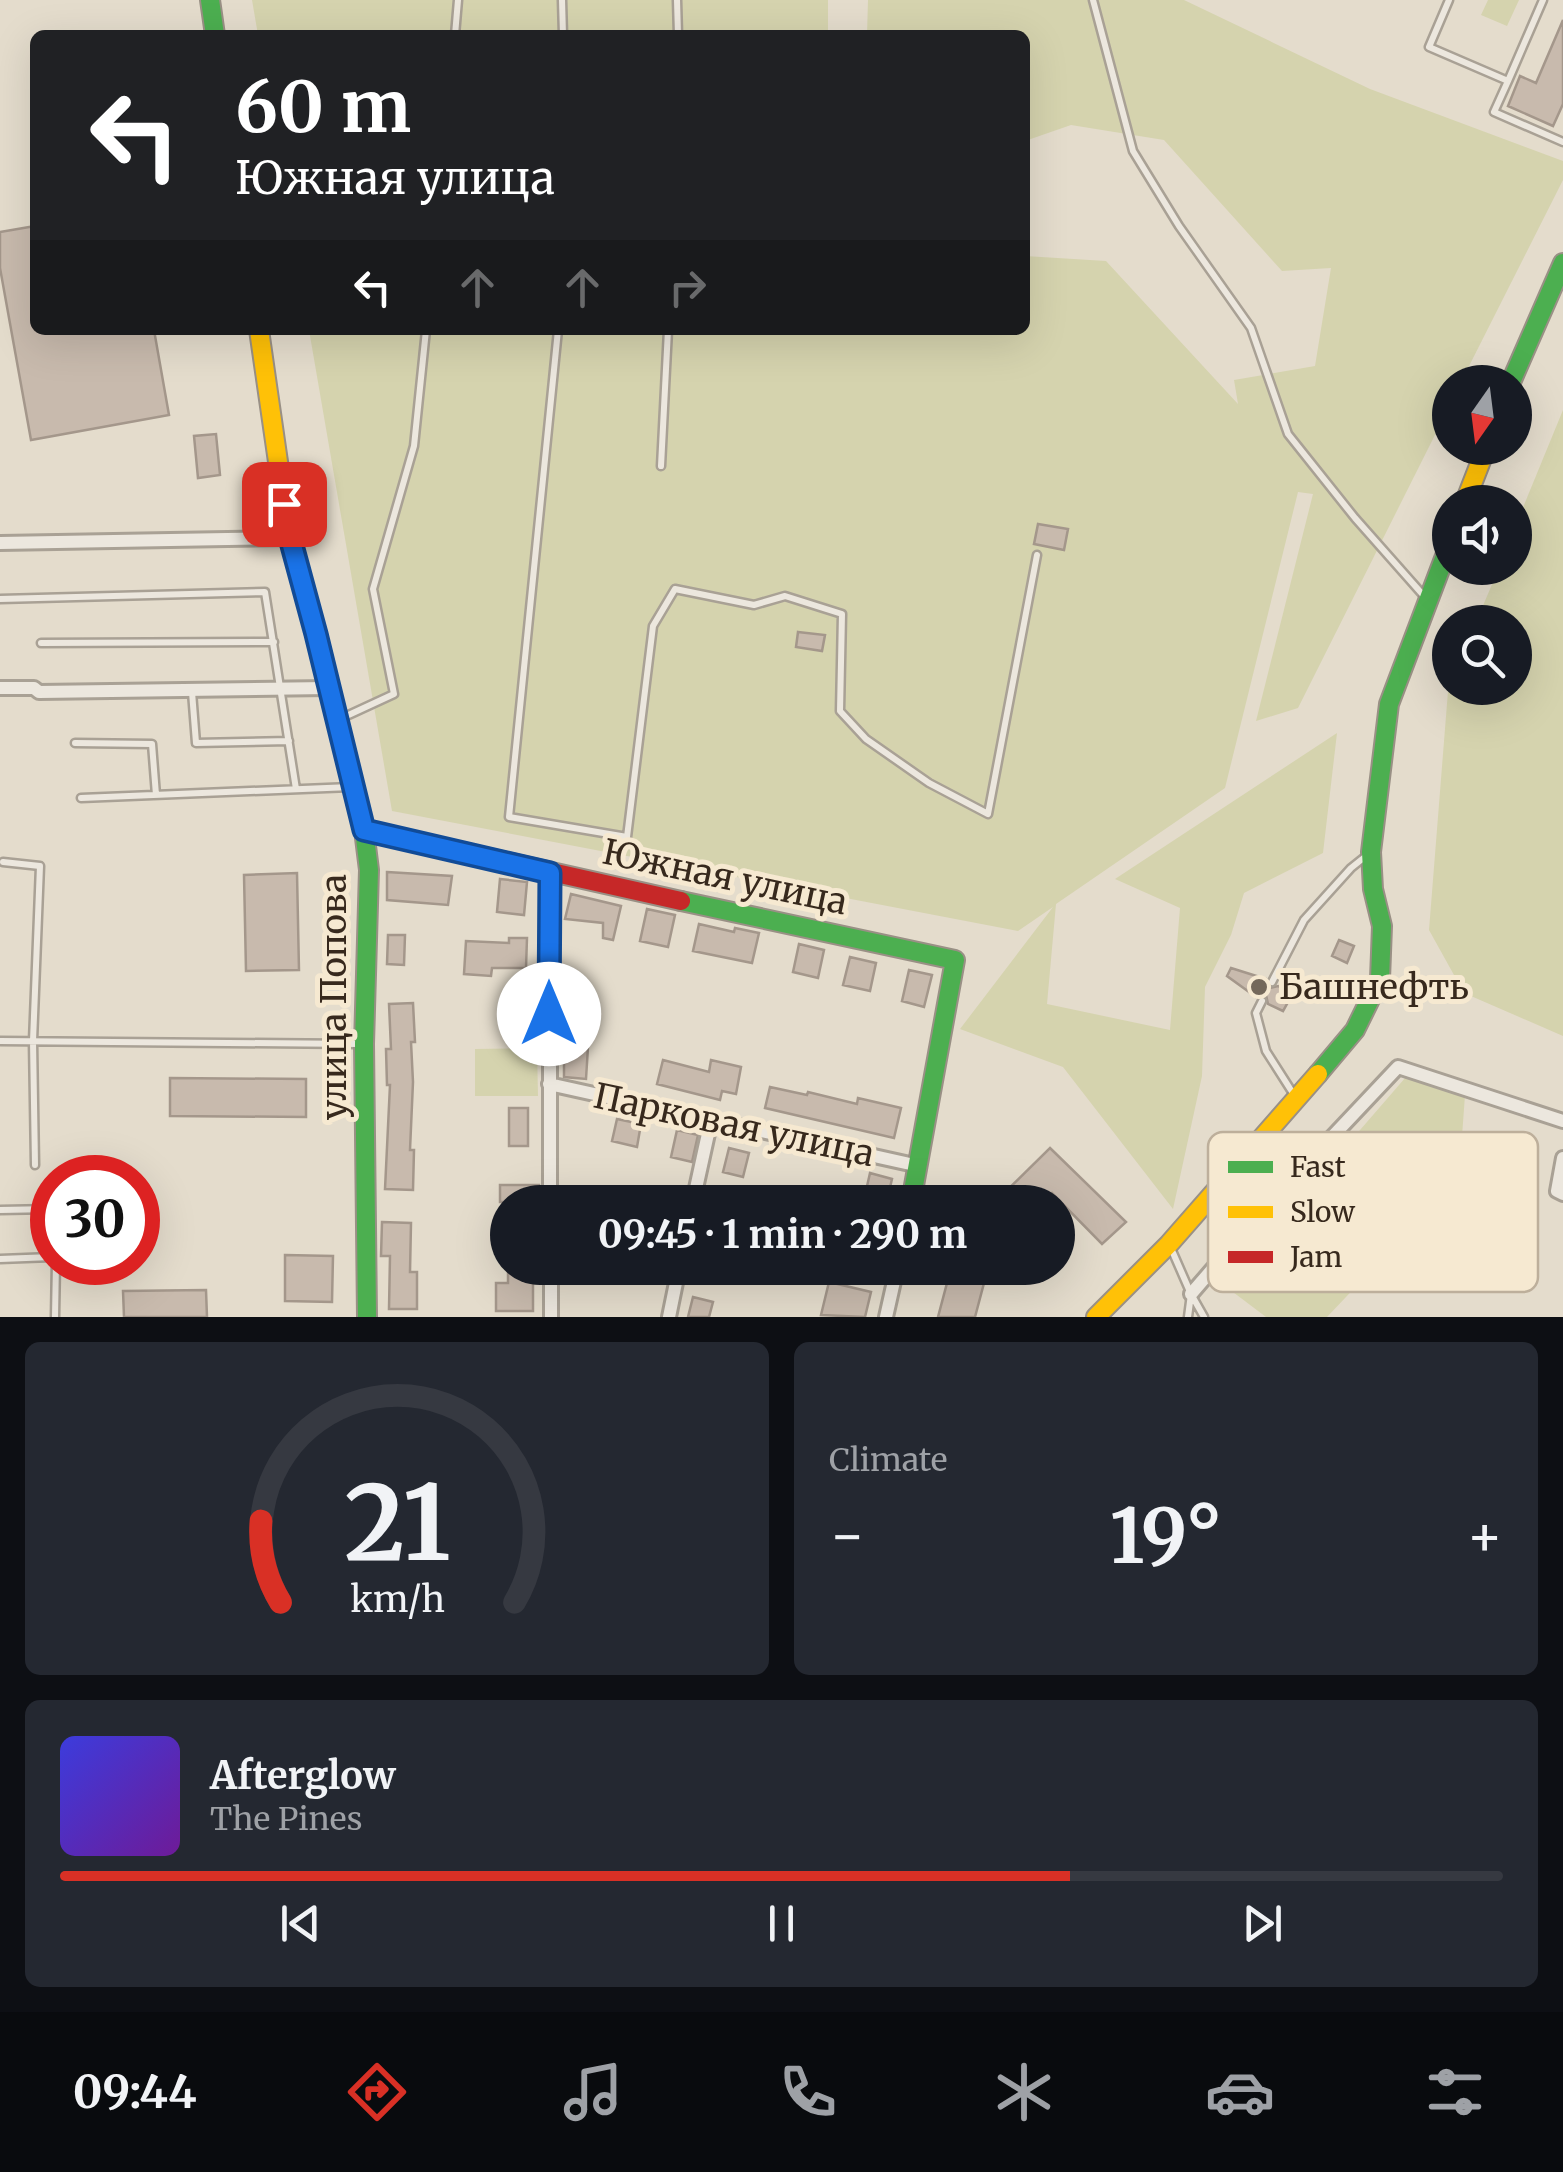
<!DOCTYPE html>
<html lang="en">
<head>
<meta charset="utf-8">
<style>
  :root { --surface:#171b24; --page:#242831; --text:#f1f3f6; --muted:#9ea1a6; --line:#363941; --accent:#d93025 }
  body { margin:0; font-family:Merriweather,serif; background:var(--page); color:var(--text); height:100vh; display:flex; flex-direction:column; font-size:38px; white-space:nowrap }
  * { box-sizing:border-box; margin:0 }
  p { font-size:32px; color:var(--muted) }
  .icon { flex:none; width:55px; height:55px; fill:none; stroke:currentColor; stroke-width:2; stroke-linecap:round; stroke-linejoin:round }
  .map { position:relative; height:1317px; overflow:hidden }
  .side { display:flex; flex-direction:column; gap:25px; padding:25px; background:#0d0f14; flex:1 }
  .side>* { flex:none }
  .hud { position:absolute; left:30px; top:30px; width:1000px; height:305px; border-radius:15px; box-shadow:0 10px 40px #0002; background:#202124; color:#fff; overflow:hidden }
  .needle { width:65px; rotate:194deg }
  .buttons { position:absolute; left:1432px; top:365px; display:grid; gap:20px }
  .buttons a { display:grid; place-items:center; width:100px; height:100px; border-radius:50%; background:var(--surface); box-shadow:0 10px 40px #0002; font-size:50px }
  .speed { position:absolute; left:30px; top:1155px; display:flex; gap:20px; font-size:50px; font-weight:700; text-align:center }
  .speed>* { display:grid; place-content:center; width:130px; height:130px; border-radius:50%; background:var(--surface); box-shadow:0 10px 40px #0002; line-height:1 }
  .speed .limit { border:15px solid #d22; background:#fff; color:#111 }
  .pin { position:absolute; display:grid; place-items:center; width:85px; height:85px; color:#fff; margin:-42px; border-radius:20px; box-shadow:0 5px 15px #0006 }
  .me { position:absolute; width:110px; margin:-55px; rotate:0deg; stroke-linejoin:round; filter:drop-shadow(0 0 8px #0008) }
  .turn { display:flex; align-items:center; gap:35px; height:210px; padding:0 40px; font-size:45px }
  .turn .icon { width:130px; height:130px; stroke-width:2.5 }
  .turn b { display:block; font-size:70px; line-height:85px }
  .lanes { display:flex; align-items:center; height:95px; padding:0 40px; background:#0003; justify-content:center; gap:50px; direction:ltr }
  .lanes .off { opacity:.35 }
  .big { font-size:75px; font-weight:700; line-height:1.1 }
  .side .tile { flex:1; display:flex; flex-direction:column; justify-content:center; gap:15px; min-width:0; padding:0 35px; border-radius:15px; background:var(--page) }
  .side .dial { align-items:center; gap:0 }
  .dial svg { height:260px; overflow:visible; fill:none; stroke:var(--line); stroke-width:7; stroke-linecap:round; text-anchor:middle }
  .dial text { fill:var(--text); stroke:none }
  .song { display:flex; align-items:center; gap:30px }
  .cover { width:120px; height:120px; border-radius:15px; background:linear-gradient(135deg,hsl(240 70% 55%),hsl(280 70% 35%)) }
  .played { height:10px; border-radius:5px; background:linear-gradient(90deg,var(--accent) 70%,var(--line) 70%) }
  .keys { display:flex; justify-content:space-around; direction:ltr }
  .heat { display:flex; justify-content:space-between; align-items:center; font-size:55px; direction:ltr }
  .side .tiles { flex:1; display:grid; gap:25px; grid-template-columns:1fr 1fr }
  .tile:last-child { grid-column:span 2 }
  .trip { position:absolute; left:490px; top:1185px; width:585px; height:100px; border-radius:50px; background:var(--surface); box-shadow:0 10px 40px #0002; font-weight:700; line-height:100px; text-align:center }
  .tab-bar { display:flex; height:160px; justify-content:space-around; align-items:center; background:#090b0e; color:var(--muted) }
  .tab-bar .icon { width:70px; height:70px }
  .tab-bar .current { color:var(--accent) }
  .tab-bar b { font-size:45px; color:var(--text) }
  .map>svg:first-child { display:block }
  .green { fill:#d5d3ae }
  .building { fill:#c8baad; stroke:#a4978b; stroke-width:2.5 }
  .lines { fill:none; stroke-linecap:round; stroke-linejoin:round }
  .lane-casing { stroke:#a9a195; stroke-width:11 }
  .street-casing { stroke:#a9a195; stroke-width:18 }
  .fast-casing { stroke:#999085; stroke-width:22 }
  .slow-casing { stroke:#999085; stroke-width:22 }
  .jam-casing { stroke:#999085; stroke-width:22 }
  .lane { stroke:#ece7de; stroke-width:6 }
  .street { stroke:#ece7de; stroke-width:12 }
  .fast { stroke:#4caf50; stroke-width:18 }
  .slow { stroke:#ffc107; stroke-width:18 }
  .jam { stroke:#c62828; stroke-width:18 }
  .route-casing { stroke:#114b97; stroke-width:25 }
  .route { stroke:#1a73e8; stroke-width:18 }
  .poi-dot { fill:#74685a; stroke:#f6e9d1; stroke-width:4 }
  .labels { text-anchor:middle; stroke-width:10; stroke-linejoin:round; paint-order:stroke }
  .street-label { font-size:35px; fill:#37291d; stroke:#f6e9d1 }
  .poi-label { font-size:35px; fill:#37291d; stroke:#f6e9d1; text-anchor:start }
  .key { fill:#f6e9d1; stroke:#bdaf9b; stroke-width:2.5 }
  .key-label { font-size:28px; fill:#37291d }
</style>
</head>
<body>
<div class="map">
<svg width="1563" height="1317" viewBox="0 0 1563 1317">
  <rect width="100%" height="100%" fill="#e4dccc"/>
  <path class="green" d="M252,0H828V35H258Z
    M868,0H1184L1370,89L1563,161V180L1461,382H1450V405L1298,708L1256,721L1313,494L1298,492L1225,788L1056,904L1047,1004L1170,1030L1180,908L1115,879L1337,733L1323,853L1244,893L1231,935L1205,987L1202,1076L1173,1209L1063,1067L960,1029L1053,907L1018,931L392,811L309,330H1025V256L1106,261L1238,404L1234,380L1315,366L1331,268L1282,271L1164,140L1071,125L1025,141V35H867Z
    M1488,0H1519L1507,26L1481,15Z
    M1563,410V1036L1464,993L1429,930L1448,691L1450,686L1515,688V622H1476L1499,568H1515V527Z
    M537,1048L538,1096H475V1049Z
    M1412,1070L1465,1095L1459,1178L1327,1317H1266L1225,1286Z"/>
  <path class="building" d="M1563,20V104L1553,126L1508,106L1520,76L1536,83Z
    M35,226V330H154L169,415L31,440L0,268V232Z
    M216,434L220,475L198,478L194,436Z
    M1038,524L1068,529L1064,550L1034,544Z
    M798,632L825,635L822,651L796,647Z
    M387,872L452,876L448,905L387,900Z
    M297,873L299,970L246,971L244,875Z
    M500,879L527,882L524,915L497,912Z
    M571,894L621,906L613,940L603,938V923L565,919Z
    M647,909L675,915L668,947L640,941Z
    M699,924L734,932L735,928L759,933L752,963L693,951Z
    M388,935H405L404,965L387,964Z
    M509,938H527L526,968H492L491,976L464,974L466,941L509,943Z
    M1339,940L1354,946L1347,963L1332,956Z
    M799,944L824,950L818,978L793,972Z
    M850,957L876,963L870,991L843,985Z
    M1231,968L1266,979V985L1270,988L1278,986L1293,993L1283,1011L1268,1004L1266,995L1261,994L1256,997L1227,976Z
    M909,970L932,975L924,1007L902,1001Z
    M526,996L528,1029L510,1030L509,997Z
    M413,1003L415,1042H411L413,1082L410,1150H414L413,1190L385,1189L390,1085H387L386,1049H391L389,1004Z
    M564,1005L586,1006L583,1047H588L586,1079L564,1077Z
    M663,1060L709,1072L711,1060L741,1067L736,1094L722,1091L720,1100L657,1084Z
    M170,1078L306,1079V1117L170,1116Z
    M770,1087L807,1095L808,1092L857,1104L858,1098L901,1108L894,1138L765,1108Z
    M509,1108H528V1146H509Z
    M617,1119L641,1124L637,1147L612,1141Z
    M677,1130L698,1135L692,1162L671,1157Z
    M729,1148L749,1153L743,1177L723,1172Z
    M1050,1148L1126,1222L1102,1244L1052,1193L1042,1202H995Z
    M870,1173L892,1179L887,1200L865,1195Z
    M500,1185H539V1202H500Z
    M382,1222L411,1223L410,1272H417V1309H389L390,1256H381Z
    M285,1255L333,1256L332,1302L285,1301Z
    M569,1268H600V1280L569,1279Z
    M951,1268H988L975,1317H938Z
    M508,1271L533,1272V1311H496V1283H508Z
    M829,1282L871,1292L865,1317L821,1315Z
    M206,1290L207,1317H124L123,1291Z
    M693,1297L713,1302L709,1317H688Z"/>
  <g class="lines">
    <g class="lane-casing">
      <path id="lane" d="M562,0L563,35
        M677,0L678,35
        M1093,0L1133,151L1179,226L1251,328L1288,434L1355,518L1424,596
        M1449,0L1429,47L1508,81L1494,112L1563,142
        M455,35L458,0
        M1508,81L1543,0
        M558,330L509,817L627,837L653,626L675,589L754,605L785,596L842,614L840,711L866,739L929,783L988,814L1037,555
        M661,466L668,330
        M0,599L265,592L296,789
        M41,643L274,642
        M192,692L196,743L289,741
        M342,718L394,694L373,589L414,446L426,330
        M75,743L152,744L156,795
        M81,798L351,787
        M3,862L40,866L33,1041L35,1165
        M1272,982L1304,920L1351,868L1366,856
        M1262,1001L1256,1013L1266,1051L1296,1098
        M0,1041L359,1044
        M0,1210L52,1209
        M1170,1246L1191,1294L1204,1317
        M0,1259L52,1257
        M55,1317L56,1262
        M1188,1317L1191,1294"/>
    </g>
    <g class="street-casing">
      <path id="street" d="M0,543L289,538
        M0,688H34L39,692L328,688
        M550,873V1202
        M549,1084L919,1166
        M1563,1158L1557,1191L1563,1194
        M693,1202L711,1120
        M1266,1207L1398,1067L1563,1121
        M551,1268V1317
        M1191,1294L1266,1207L1231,1175
        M669,1317L679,1268
        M886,1317L897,1268"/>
    </g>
    <g class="fast-casing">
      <path id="fast" d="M210,0L215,35
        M1511,382L1563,263
        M337,718L364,830L369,870L364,1044L367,1317
        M681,901L955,960L911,1202
        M1318,1074L1355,1030L1380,979L1382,926L1373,889L1371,852L1389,704L1450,543"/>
    </g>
    <g class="slow-casing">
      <path id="slow" d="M259,330L289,538L317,634L337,718
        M1465,502L1486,448
        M1096,1317L1169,1244L1318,1074"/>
    </g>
    <g class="jam-casing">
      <path id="jam" d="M364,830L681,901"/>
    </g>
    <use href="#lane" class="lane"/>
    <use href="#street" class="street"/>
    <use href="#fast" class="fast"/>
    <use href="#slow" class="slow"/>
    <use href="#jam" class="jam"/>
  </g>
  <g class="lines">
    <g class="route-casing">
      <path id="route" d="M284,504L290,538L316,634L364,830L550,873L549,1014"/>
    </g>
    <use href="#route" class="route"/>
  </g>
  <circle class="poi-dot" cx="1259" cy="987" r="10"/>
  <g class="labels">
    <g class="street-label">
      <text transform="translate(725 877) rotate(12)" y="12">Южная улица</text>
      <text transform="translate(334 997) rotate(-90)" y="12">улица Попова</text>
      <text transform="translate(734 1125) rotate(12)" y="12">Парковая улица</text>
    </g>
    <g class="poi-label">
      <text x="1279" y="999">Башнефть</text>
    </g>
  </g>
  <rect x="1208" y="1132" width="330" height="160" rx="15" class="key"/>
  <rect x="1228" y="1161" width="45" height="12" fill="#4caf50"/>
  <rect x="1228" y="1206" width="45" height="12" fill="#ffc107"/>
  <rect x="1228" y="1251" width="45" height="12" fill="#c62828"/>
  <g class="key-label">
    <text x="1290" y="1177">Fast</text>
    <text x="1290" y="1222">Slow</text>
    <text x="1290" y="1267">Jam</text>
  </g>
</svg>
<div class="buttons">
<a><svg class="needle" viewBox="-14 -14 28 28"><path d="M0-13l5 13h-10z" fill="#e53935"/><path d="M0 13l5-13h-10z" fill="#9ea1a6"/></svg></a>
<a><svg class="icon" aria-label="sound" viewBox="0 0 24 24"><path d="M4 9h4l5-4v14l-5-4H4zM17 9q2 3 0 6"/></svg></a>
<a><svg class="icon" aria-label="search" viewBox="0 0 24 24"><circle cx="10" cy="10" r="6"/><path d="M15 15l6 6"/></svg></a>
</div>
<div class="speed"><div class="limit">30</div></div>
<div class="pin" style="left:284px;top:504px;background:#d93025"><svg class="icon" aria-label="arrive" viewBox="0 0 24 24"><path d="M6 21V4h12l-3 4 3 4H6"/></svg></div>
<svg class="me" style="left:549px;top:1014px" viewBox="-20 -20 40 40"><circle r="19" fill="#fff"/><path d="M0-13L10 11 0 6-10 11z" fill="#1a73e8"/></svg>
<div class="trip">09:45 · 1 min · 290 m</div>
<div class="hud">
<div class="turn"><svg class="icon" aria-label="left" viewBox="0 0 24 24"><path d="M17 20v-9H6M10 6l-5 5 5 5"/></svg><div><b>60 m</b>Южная улица</div></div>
<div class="lanes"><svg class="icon" aria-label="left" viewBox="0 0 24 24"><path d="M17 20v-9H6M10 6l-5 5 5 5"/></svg><svg class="icon off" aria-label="ahead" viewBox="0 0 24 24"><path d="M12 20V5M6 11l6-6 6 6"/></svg><svg class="icon off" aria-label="ahead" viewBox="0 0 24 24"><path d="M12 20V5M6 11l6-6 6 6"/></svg><svg class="icon off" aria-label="right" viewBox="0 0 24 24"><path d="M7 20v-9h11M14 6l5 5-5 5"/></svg></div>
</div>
</div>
<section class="side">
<div class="tiles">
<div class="tile dial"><svg viewBox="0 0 100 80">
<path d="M14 69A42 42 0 1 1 86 69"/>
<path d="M14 69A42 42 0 0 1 8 44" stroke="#d93025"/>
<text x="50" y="56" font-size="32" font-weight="700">21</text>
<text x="50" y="72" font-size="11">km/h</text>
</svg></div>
<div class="tile"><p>Climate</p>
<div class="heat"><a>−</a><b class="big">19°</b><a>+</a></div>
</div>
<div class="tile">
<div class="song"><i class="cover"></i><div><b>Afterglow</b><p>The Pines</p></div></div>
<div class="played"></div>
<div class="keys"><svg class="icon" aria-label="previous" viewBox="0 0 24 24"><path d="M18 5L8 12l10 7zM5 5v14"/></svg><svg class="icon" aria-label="pause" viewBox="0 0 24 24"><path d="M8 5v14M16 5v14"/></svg><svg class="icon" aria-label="next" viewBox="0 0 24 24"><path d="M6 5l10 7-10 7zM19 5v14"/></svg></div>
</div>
</div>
</section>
<nav class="tab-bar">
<b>09:44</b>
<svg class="icon current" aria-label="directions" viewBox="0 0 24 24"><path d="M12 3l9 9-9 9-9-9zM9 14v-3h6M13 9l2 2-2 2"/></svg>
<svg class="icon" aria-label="music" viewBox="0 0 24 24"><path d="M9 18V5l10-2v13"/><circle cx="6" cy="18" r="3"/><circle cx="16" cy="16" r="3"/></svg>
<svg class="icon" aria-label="phone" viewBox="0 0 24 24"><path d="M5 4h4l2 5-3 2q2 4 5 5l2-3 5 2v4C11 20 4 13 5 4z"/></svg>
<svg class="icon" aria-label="climate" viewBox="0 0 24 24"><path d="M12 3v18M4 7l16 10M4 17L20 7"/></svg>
<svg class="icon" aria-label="car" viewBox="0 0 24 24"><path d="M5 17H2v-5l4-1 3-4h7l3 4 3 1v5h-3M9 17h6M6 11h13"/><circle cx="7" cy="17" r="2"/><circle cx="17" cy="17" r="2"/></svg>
<svg class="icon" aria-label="filters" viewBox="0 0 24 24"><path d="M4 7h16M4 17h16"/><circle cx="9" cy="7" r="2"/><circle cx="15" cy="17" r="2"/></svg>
</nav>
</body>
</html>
